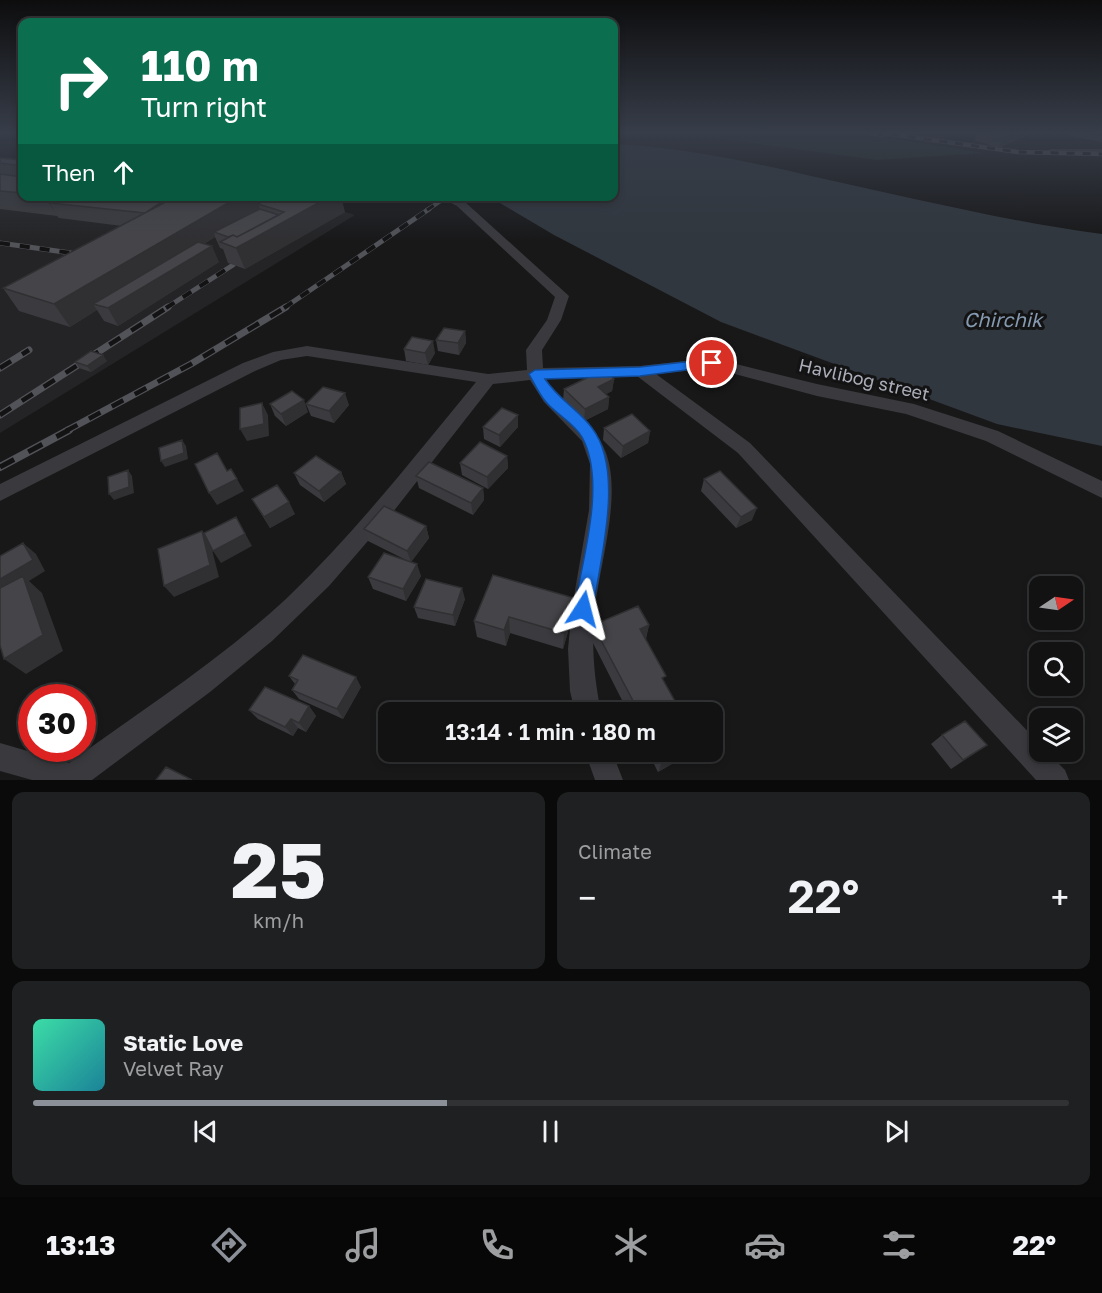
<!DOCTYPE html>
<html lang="en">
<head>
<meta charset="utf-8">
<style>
  :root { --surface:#121213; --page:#1f2021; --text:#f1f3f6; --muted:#9c9ea0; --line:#313233; --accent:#8c9099 }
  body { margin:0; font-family:"Golos Text",sans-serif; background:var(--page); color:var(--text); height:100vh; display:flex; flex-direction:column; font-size:22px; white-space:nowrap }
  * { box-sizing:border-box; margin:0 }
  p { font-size:20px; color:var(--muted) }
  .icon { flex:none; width:33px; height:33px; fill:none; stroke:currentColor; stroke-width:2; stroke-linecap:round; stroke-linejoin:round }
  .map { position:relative; height:780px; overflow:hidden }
  .panel { display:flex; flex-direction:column; gap:12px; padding:12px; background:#0a0a0a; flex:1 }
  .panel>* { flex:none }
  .banner { position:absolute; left:18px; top:18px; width:600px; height:183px; border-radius:12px; box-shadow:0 3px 9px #0003,0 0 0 2px var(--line); background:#0b6e4f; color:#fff; overflow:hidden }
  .needle { width:39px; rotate:77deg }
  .controls { position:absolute; left:1029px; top:576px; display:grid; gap:12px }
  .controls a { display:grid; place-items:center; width:54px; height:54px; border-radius:12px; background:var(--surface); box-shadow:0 3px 9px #0003,0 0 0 2px var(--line); font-size:30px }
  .speed { position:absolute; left:18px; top:684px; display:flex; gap:12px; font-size:30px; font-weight:700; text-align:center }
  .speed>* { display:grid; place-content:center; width:78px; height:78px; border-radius:50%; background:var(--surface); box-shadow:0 3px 9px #0003,0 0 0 2px var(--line); line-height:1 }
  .speed .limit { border:9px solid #d22; background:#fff; color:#111 }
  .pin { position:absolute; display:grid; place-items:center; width:51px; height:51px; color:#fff; margin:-26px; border:3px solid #fff; border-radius:50%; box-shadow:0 2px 6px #0007 }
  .me { position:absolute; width:66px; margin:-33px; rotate:9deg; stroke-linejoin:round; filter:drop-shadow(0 0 4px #0008) }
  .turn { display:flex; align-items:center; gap:21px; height:126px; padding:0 24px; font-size:27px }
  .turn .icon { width:78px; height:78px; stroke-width:2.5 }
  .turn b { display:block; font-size:42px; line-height:51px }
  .then { display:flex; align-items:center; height:57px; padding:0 24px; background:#0003; gap:12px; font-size:22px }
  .big { font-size:45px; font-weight:600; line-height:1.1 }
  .panel .card { flex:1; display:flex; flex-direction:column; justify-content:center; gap:9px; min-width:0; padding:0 21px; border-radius:12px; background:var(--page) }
  .panel .dial { align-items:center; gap:0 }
  .dial b { font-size:78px; line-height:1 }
  .song { display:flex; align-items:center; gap:18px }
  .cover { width:72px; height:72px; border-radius:9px; background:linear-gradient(135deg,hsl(160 70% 55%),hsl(190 70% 35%)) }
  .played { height:6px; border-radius:3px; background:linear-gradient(90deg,var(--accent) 40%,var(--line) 40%) }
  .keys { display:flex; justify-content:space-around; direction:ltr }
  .heat { display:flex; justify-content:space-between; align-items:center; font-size:33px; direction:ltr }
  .panel .tiles { flex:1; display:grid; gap:12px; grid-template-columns:1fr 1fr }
  .card:last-child { grid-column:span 2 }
  .trip { position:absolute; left:378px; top:702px; width:345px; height:60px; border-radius:12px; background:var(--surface); box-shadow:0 3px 9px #0003,0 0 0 2px var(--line); font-weight:600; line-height:60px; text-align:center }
  .dock { display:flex; height:96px; justify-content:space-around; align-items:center; background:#070708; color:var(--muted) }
  .dock .icon { width:42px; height:42px }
  .dock .on { color:var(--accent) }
  .dock b { font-size:27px; color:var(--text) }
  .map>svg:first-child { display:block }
  .built { fill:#242426 }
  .green { fill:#242c25 }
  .water { fill:#31373e }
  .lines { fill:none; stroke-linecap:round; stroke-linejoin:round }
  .minor { fill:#39393e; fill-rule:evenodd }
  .rail-far3-casing { stroke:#525359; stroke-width:4.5 }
  .rail-far2-casing { stroke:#525359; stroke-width:5 }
  .rail-far1-casing { stroke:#525359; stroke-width:7 }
  .rail-casing { stroke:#525359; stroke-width:8 }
  .rail-far3 { stroke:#131314; stroke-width:3; stroke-dasharray:8; stroke-linecap:butt }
  .rail-far2 { stroke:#131314; stroke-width:4; stroke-dasharray:10; stroke-linecap:butt }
  .rail-far1 { stroke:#131314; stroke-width:4.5; stroke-dasharray:13; stroke-linecap:butt }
  .rail { stroke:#131314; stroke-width:5; stroke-dasharray:16; stroke-linecap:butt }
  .wall { fill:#3b3b3f }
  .shaded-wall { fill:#303033 }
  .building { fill:#454549; stroke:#303033; stroke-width:1.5 }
  .route { fill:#1a73e8; stroke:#114b97; stroke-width:1.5 }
  .labels { text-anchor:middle; stroke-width:6; stroke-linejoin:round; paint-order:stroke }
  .street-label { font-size:18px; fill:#abaeb8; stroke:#131314 }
  .water-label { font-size:20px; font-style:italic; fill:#8599b0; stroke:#131314 }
</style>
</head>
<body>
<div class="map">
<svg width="1102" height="780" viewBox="0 0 1102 780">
  <rect width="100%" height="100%" fill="#181819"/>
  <path class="built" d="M0,172L22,196L280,197L310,201L355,215L0,433Z"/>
  <path class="green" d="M670,132H851L984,153L877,160Z"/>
  <path class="water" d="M614,144C680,147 746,161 811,176C908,197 1004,221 1102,234V446L997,424L721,322L554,235L490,197L614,196Z"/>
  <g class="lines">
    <path class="minor" d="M1059,132H1077L1102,136V142L1063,135Z
      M1102,149V155H1051L1046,152L1051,149Z
      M438,196H453L465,202L569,296L561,320L542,350L543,368L640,366L712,358L817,384L914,404L998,431L1102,481V498L986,441L906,414L817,396L712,368L656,374L750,443L1040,744V752H1047L1065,770L1069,780H1036L738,453L637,376L546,379C562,407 595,421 606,453C622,497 600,562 595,608C591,645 594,677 601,712H575L570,691L568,649L572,607L589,510L590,464L582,441L544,402L530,380L493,384L393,512L329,586L272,641L210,692L92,780H32L0,771V743L69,763C142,710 220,660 287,598C356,532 415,456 476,382L307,356L281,360L255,371L0,501V484L243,363L273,352L307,346L488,374L527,370L526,350L547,320L555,297L457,206Z
      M585,752H612L623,780H595Z"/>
    <g class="rail-far3-casing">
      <path id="rail-far3" d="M862,132L883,135
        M876,132L1018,152L1102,154
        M427,210L448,196"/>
    </g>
    <g class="rail-far2-casing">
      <path id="rail-far2" d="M0,243L71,253
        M166,308L233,265
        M284,308L429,209"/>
    </g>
    <g class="rail-far1-casing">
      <path id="rail-far1" d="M0,368L29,350
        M0,415L168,307
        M66,431L191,364L286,307"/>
    </g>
    <g class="rail-casing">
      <path id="rail" d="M0,467L69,430"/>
    </g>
    <use href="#rail-far3" class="rail-far3"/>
    <use href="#rail-far2" class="rail-far2"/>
    <use href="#rail-far1" class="rail-far1"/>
    <use href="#rail" class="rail"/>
  </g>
  <path class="wall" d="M930,132H954L953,133Z
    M978,132H1001L1000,134H1001L1007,132H1034L999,148L974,140Z
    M1041,132H1062L1061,133L1055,136Z
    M0,158L22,160V196H155L170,200L177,196H269L270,198L345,212L245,269L228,263L223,249L220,248L215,237L204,244L219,262L118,326L104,321L97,310L70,327L19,311L3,288L122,226L59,218L57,216L0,209Z
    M465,331L466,343L459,355L438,351L436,340Z
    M404,349L435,353L428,365L406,361Z
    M107,361L91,372L79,368L75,362Z
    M614,379L612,391L606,394L609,397L608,409L584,421L563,401L564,389Z
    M270,404L308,412L286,426L275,416Z
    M306,404L349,405L334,423L311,416Z
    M483,427H518L500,447L484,439Z
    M604,428L650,431L648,443L621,458L603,440Z
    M507,456L508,468L488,489L462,475L460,463Z
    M341,472L346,484L324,502L300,485L294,473Z
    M416,476L483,488L484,500L473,515L419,488Z
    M704,479L752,520L736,528L701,491Z
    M252,499L295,514L270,528Z
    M426,526L429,538L411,562L421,576L406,601L373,589L368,577L410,562L368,541L364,529Z
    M493,575L573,614L563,649L510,633L506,646L477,637L474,621Z
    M465,599L455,626L418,618L414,607Z
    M593,625H649L646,639L664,682L681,712H628L592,641Z
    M289,676L361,687L343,719L299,699L292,690L295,684Z
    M309,706L316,716L306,732L298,728L293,736L258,719L249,710Z
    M942,735L987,745L951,769L931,744Z
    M648,752H692L691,753L658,772Z"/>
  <path class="shaded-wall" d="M1019,132H1034L999,148L1003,138Z
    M1058,132H1062L1061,133L1055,136Z
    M45,196H79L50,203L57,216Z
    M240,196H269L271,202L258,204L260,209L214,232L215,237L102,307L93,304L97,310L70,327L54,304Z
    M331,196H341L345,212L245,269L236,248Z
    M168,198L175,213H145Z
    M212,246L219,262L118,326L108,308Z
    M465,331L466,343L459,355L458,343Z
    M433,341L435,353L428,365L425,353Z
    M103,355L107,361L91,372L87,366Z
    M614,379L612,391L597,399L598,387Z
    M345,393L349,405L334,423L329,411Z
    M609,397L608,409L584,421L585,409Z
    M304,400L308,412L286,426L281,414Z
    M262,403L268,415L269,436L247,441L240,429Z
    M518,415V427L500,447L499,435Z
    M650,431L648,443L621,458L623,446Z
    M182,440L186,446L188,459L165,467L161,461Z
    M507,456L508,468L488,489L487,477Z
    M231,469L244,491L217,505L209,493L233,481Z
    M128,470L132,476L134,493L114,500L109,494Z
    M341,472L346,484L324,502L319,491Z
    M483,488L484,500L473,515L471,503Z
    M289,502L295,514L270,528L264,517Z
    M757,508L752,520L736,528L741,517Z
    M236,517L252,546L221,563L213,551Z
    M426,526L429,538L411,562L407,551Z
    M202,531L210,542L219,577L174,597L164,586Z
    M23,543L36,554L45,571L29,581L42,593L63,651L26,674L4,659L0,598V579Z
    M417,564L421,576L406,601L403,589Z
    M462,588L465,599L455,626L453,615Z
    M574,598L573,614L563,649L564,633Z
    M509,617L510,633L506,646L504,630Z
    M649,625L645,640L640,629Z
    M356,677L361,687L343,719L337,709Z
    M309,706L316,716L306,732L299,723Z
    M291,719L298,728L293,736L285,727Z
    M677,752H692L691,753L658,772L663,759Z"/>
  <path class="building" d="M981,132H993L1001,134L1007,132H1019L1003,138Z
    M0,158L22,160V166L0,163Z
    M0,174L22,177V193L0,191Z
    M61,196H155L168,198L145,213L50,203Z
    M177,196H240L54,304L3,288Z
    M273,196H331L236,248L220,242L233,235L237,237L284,212L258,204Z
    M260,209L279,215L237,237L233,235L228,237L214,232Z
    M198,242L212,246L108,308L93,304Z
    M444,328L465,331L458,343L436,340Z
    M412,337L433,341L425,353L404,349Z
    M91,351L103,355L87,366L75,362Z
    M603,370L614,379L598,387L609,397L585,409L564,389Z
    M323,387L345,393L329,411L306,404Z
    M292,391L304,400L281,414L270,404Z
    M262,403L264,424L240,429V408Z
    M502,408L518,415L499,435L483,427Z
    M632,414L650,431L623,446L604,428Z
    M182,440L184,453L161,461L159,448Z
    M480,442L507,456L487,477L460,463Z
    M217,453L227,471L231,469L237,479L209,493L195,464Z
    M316,456L341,472L319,491L294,473Z
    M429,462L483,488L471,503L416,476Z
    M128,470L129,487L109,494L108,477Z
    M720,471L757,508L741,517L704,479Z
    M277,485L289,502L264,517L252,499Z
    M384,506L426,526L407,551L364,529Z
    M236,517L245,534L213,551L204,533Z
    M202,531L210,565L164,586L158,549Z
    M23,543L33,560L0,579V556Z
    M384,553L417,564L403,589L368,577Z
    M493,575L574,598L564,633L509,617L504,630L474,621Z
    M23,576L43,635L4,659L0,645V588Z
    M426,579L462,588L453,615L414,607Z
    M638,606L649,625L640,629L666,676L662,678L681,712H639L593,625Z
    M303,655L356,677L337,709L292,690L298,680L289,676Z
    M265,687L309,706L299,723L291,719L285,727L249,710Z
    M965,721L987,745L963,760L942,735Z
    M659,752H677L663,759Z
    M166,767L192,780H156Z"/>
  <linearGradient id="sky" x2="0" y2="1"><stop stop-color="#0d0d0e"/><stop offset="0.55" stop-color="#373d49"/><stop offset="1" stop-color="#373d49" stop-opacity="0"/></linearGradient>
  <rect width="1102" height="241" fill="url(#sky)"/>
  <path class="route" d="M712,359L719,363L717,366L640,376L545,379C559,400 578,409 592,428C625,471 600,559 593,609L590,615L583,618L576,615L574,609C582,561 607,482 582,437C574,423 556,414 546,402C539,394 534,383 529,374L535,370L640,367Z"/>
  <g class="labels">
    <g class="street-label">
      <text transform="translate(864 380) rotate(13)" y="6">Hаvlibog street</text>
    </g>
    <g class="water-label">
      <text x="1003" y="327">Chirchik</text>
    </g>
  </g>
</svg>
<div class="controls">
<a><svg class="needle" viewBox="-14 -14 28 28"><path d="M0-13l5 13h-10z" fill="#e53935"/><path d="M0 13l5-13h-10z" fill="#9c9ea0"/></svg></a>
<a><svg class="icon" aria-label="search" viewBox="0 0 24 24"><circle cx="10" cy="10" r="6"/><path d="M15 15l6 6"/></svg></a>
<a><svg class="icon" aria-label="layers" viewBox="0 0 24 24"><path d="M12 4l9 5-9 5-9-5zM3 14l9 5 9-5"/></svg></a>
</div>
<div class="speed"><div class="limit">30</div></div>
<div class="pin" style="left:712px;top:363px;background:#d93025"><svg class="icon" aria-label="arrive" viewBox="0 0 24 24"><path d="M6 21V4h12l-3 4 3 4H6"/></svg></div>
<svg class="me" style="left:583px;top:609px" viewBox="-20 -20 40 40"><path d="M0-17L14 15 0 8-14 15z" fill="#1a73e8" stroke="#fff" stroke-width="4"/></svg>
<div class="trip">13:14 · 1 min · 180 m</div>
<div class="banner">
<div class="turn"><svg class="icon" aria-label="right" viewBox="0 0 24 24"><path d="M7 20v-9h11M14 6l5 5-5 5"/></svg><div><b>110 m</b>Turn right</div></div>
<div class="then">Then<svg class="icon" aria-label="ahead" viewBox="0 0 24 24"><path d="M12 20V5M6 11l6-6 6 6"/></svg></div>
</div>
</div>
<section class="panel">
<div class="tiles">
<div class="card dial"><b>25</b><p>km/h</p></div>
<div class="card"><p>Climate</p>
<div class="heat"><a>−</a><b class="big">22°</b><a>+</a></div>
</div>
<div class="card">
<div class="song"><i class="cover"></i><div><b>Static Love</b><p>Velvet Ray</p></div></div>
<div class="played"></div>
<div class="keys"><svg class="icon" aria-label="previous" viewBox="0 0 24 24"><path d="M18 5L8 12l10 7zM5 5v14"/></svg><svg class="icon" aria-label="pause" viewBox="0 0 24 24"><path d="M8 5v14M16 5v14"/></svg><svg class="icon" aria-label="next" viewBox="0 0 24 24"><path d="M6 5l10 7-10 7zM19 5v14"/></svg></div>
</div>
</div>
</section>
<nav class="dock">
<b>13:13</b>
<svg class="icon on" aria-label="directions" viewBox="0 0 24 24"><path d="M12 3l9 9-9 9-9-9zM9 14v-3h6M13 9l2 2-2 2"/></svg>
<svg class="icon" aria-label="music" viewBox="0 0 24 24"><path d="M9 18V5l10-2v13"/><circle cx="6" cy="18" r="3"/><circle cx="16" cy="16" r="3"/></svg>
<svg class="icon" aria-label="phone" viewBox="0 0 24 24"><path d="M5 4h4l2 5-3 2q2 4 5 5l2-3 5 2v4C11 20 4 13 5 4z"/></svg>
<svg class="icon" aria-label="climate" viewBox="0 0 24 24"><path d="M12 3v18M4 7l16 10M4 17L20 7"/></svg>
<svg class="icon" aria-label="car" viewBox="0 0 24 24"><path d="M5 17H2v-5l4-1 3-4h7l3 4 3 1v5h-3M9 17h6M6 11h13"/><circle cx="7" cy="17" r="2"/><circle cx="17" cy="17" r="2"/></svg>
<svg class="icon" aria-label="filters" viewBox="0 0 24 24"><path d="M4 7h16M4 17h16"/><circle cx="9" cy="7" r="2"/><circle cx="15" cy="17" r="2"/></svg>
<b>22°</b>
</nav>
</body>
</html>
